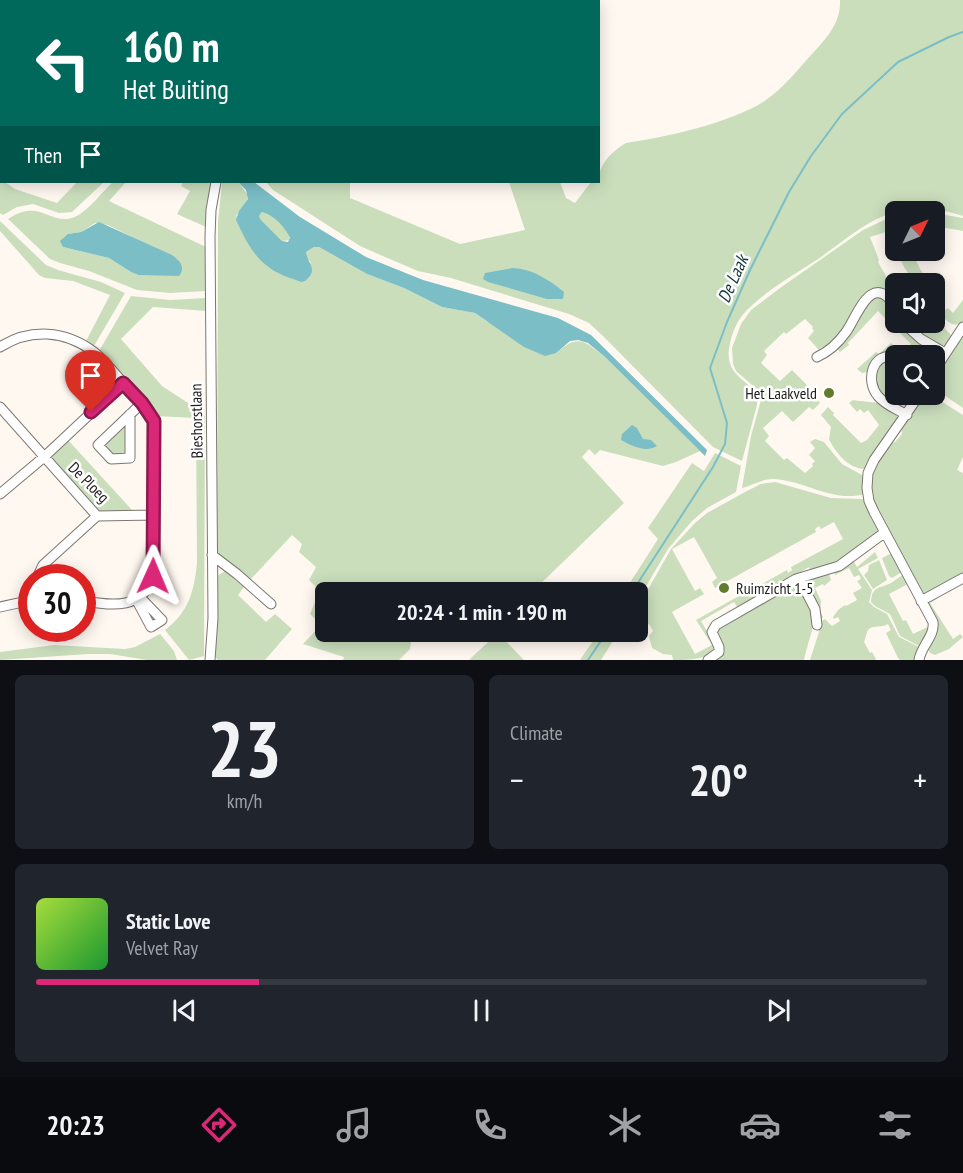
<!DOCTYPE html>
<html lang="en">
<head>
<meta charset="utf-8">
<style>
  :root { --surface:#171b24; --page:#20242c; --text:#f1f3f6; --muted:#9ea1a6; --line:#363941; --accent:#db2777 }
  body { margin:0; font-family:"PT Sans Narrow",sans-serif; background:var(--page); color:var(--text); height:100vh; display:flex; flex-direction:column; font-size:22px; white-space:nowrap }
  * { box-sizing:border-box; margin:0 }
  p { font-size:20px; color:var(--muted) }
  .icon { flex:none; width:33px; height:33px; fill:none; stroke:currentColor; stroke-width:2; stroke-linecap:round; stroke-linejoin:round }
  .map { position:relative; height:660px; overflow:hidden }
  .side { display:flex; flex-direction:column; gap:15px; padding:15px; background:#0d0f14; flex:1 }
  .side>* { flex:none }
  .top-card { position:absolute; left:0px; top:0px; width:600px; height:183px; box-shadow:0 3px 15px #0003; background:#00695c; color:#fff; overflow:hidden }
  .needle { width:39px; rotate:47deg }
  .controls { position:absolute; left:885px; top:201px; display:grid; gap:12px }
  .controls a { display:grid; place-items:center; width:60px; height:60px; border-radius:9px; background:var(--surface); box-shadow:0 3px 15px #0003; font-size:30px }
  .speed { position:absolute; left:18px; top:564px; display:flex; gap:12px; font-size:30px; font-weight:700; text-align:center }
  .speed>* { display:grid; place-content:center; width:78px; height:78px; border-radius:50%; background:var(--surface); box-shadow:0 3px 15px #0003; line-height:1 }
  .speed .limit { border:9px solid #d22; background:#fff; color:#111 }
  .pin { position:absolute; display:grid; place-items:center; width:51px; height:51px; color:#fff; margin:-62px -26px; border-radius:50% 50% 50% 0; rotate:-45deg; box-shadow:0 0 6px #0007 }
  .pin .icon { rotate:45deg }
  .me { position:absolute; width:66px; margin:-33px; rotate:1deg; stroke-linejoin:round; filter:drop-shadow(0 0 4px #0008) }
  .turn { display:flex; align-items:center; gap:21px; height:126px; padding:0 24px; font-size:27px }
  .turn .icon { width:78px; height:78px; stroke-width:2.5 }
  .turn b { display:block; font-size:42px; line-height:51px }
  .then { display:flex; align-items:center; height:57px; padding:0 24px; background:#0003; gap:12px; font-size:22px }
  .big { font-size:45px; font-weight:800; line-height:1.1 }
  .side .widget { flex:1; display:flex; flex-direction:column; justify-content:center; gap:9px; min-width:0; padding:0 21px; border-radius:9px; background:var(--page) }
  .side .dial { align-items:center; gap:0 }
  .dial b { font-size:78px; line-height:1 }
  .song { display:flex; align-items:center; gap:18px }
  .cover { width:72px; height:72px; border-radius:9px; background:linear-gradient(135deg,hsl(80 70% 55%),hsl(130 70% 35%)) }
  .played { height:6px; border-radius:3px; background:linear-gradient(90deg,var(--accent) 25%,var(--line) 25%) }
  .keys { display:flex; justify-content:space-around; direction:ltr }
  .heat { display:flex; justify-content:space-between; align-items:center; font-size:33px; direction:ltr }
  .side .tiles { flex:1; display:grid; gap:15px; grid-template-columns:1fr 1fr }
  .widget:last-child { grid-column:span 2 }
  .trip { position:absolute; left:315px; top:582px; width:333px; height:60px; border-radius:9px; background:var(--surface); box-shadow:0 3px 15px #0003; font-weight:800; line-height:60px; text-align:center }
  .tab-bar { display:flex; height:96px; justify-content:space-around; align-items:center; background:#090b0e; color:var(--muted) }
  .tab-bar .icon { width:42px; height:42px }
  .tab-bar .selected { color:var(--accent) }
  .tab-bar b { font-size:27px; color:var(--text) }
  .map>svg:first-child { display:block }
  .green { fill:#cadebc; fill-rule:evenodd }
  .water { fill:#7bbec6; fill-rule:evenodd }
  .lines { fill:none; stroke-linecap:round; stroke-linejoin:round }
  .stream { stroke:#7bbec6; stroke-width:2 }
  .minor-casing { stroke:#7c7670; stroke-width:11 }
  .minor { stroke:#fff; stroke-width:9 }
  .route-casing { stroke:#8e194d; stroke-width:15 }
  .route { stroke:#db2777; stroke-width:10 }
  .poi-dot { fill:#617a2c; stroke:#fff; stroke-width:2 }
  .labels { text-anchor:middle; stroke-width:5; stroke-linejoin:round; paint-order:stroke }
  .poi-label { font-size:16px; fill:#1e1c1a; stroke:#fff; text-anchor:end }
  .street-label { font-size:16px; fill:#1e1c1a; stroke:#fff }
  .water-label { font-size:18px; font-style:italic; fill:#16383b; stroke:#fff }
</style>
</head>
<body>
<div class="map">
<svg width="963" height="660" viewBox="0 0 963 660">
  <rect width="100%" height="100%" fill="#fff8f1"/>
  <path class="green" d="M840,0H963V216C942,209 916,206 895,212C867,220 845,240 821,257C797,273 768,289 747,310C738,319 733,330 730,343C721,383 760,378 757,405L742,461L713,447L603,336L589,323L569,314L451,278L418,271L385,257L360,246L273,190L266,182H350V198L460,244L525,230L509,182H560L566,198L575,203L591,182H598C599,164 612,151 626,143C664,138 735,122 766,100C783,88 797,71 811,55C826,39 841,23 840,0Z
    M0,178L2,182H5L15,189L57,203L77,182H104L72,212L59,213L33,204L17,207L3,215L0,213Z
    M113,182H126L109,201L206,247V291L170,293L137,290L89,271L60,263L50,259L8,219C41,197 50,227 75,217C89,210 102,192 113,182ZM95,223L108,225L178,260L131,272L109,258L63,247L68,234L81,232Z
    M183,182H211L206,227L177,214L190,191L181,186Z
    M222,182H238L248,195L247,203L236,216L312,264L307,258L306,252L314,247H319L367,274L404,288L442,307L475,313L486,321L556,353C578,334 583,340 604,356L700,451L676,462L663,466L600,450L595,455L589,449L582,457L624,503L532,592H467L460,585L452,592H326V632H413L408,637L411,642L410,649L399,660H343L344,657L303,644L321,625L310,614L320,591L309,580L316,567L299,552L302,544L292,535L249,581L217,554L218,222Z
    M262,212C274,214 288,228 290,240L282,241L261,220L259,216Z
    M934,213L963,218V231L935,226Z
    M895,215V229L870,237L879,260L878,262L895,292V304L873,293L849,325L825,350L822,347L819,350L808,338L814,331L812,328L813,327L805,319L786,334L784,332L764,351L767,355L761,363L780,381L792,370L807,385L820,403L813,410L809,407L793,422L782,411L763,428L769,436L765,441L784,460L787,458L805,473L813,466L812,464L815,461L809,455L815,448L810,442L815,439L824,442L842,464L864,476L865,494C832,503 804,480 773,479C761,479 752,486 742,488L751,436L761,400L759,391L736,371L733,364L732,348L741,324L751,310L780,288L863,230Z
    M0,221L46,265L58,270L101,282L125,293L94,346L86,341L110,295L73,281L45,278L39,275L0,231Z
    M896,251H912L920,269L930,283H919L914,278L912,279L904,267Z
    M131,296L170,300L206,298V311L153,307L121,339L162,386L205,414L204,656L189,660L165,630C189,612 194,591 197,563L196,418L155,416L99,351Z
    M876,297C889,300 895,309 896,322L899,323L923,345L914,355L893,354L867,372L862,373L857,369L876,352L879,354L891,343L902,353L911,344L878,311L848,343L849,345L840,352L835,347L860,310Z
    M963,300V321C956,327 951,325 945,319V310L948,308L953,313Z
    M937,320L951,335C950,341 945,347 939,346L905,323H929L932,325Z
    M963,333V408L935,389L934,377Z
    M888,358L895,360L896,394L914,395L906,406C892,408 885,398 875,389L876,367Z
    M927,395H931L963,415V457L957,470L963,473V575L928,594H924L873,501L871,479L875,465L892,443L895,442L902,434L901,428L920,401Z
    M853,400C868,403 893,400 898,419L866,469C849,470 835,452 829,439L831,427L821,415L828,407L834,413L833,415L861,443L867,440L879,425L868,410L864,413L860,409L857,412L849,403Z
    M128,418V457L111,458L101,445Z
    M67,439L133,511L99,512L48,456Z
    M715,453L741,466L736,492L707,508L692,521L668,549L638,600V592H624L658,539L648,528L692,463L704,471Z
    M775,482L831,498L863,499L878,527V532L837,563L812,572L809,567L738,608L734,602L701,621L715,645C714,660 687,660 673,660L672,655L663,654L652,648L649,636L653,631L649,624L638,629V607L671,549L695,523L707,513L745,492L761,484ZM834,522L843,539L791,567L792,570L788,573L787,570L751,590L752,593L748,595L746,592L696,620L712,645L695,654L672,612L704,594L700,588L695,591L672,549L694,537L717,578L712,582L715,588L816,532L815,529L819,526L821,529Z
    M875,552L878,558L858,569L872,590L869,602L874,607L887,614L899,637L919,647L915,660H900L898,658L886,633L891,630L888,624C882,628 874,625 869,629C866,632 866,638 864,642L870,653L872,652L876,659L875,660H810L819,632V623L825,619L832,626L840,621L838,617L834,619L833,617L838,610L845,605L846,606L857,600L853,593L862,588L857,581L861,579L859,575L854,577L849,568L835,575L834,572L853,560L857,567Z
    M892,553L902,572L892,578L889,576L882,558Z
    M879,560L887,580L873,589L864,575L868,571L869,565Z
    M225,571L244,587L238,595L266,622L275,614L292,629L265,660H218L215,657L217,576Z
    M829,574L831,580L824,586L823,584L815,588L821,601L820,611L823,617L821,619L807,584L811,578Z
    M903,575L908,584L889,594L903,621L906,620L913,634L930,626L919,646L900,636L890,614L875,606L871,602C872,585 882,588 891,583C894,581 899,577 903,575Z
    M793,584L799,586C821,626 813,620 804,660H714L725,652L717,638V629Z
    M937,595L938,598L930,603L953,639L960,634L963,637L949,649L935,655L930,653L927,647L935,634L928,603Z
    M599,632H626L627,635L613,641L601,660H580Z
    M498,633L524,660H469L472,657Z
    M160,634L174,651L177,660H147L110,654H88L0,660V652L54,645L125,649L135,647Z"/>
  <path class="water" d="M238,182H254L300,217L366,257L423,280L558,318L591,335L707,450L705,456L604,356L588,343L578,340L570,341L556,353L545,356L524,347L475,313L442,307L404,288L367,274L319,247H314L306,252C308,265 319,269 305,281L301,282C291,278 279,275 270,268C254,258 244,237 236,220L239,211L248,199L246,190ZM262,212C274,215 285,227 290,238L288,242L282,241L261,220L259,216Z
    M99,222L172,255C180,261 186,267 179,276L139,275L131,272L109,258L63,247L60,241L68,234L81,232Z
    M513,268C533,269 549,280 564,292L563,299H547L488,282L483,279L485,273Z
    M632,425L637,428L643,439L651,440L657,446C646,453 632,446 621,440L622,434Z"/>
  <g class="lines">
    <path class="stream" d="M233,0L234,2
      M632,592L713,467L725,444L727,423L710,368L727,322L750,270L789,192L811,156L842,114L898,62L949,37L963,32
      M588,660L607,632"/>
    <g class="minor-casing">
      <path id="minor" d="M228,0V2
        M59,2V0
        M0,52H2
        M0,123L2,125
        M902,322L921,339L945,353
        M0,347C30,328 65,330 94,352C105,361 115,374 125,385C134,394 151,407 153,420C156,433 154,449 154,462C154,500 154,538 153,576C142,611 111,605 82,601
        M917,356L929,344
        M817,357C828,352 839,342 846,332C857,317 872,268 896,308
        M896,357C872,351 865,381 878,396C885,405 897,409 907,415
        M934,371L963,327
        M0,407L97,516L154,515
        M130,414V458L111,459L98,445L142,403
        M0,494L44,457L123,383
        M212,555L237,574L271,604
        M37,578L43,565L97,516
        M799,578L815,609L817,625
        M136,599L151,627L162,620L139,596
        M921,601L963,578
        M0,607L32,600
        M210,660L213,618L210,236L211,210L216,182
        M708,660L719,652V647L712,632L716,625L796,579L839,566L884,533
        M919,660C921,646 935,636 933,622L874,512L869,501L867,488L868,473L874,460L920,394"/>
    </g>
    <use href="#minor" class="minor"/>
  </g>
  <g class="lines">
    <g class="route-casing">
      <path id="route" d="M91,412L123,383L142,403L154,421L153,576"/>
    </g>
    <use href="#route" class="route"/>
  </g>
  <g class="poi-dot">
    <circle cx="829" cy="393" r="6"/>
    <circle cx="724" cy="588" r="6"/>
  </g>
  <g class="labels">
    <g class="poi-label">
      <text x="817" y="399">Het Laakveld</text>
      <text x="736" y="594" text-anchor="start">Ruimzicht 1-5</text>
    </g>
    <g class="street-label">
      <text transform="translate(196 421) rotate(-91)" y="6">Bieshorstlaan</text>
      <text transform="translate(89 482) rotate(45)" y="6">De Ploeg</text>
    </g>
    <g class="water-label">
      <text transform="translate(733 279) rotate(-66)" y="6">De Laak</text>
    </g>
  </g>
</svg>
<div class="controls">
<a><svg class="needle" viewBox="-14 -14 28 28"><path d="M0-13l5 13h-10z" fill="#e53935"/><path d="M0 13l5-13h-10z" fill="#9ea1a6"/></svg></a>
<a><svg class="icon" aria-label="sound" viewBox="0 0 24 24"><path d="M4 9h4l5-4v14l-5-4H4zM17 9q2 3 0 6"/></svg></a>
<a><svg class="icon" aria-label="search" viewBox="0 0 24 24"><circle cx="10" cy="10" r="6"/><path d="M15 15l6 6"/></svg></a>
</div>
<div class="speed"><div class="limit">30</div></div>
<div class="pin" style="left:91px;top:412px;background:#d93025"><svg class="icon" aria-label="arrive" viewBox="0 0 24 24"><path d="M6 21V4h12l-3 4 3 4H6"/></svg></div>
<svg class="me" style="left:153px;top:576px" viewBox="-20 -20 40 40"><path d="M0-17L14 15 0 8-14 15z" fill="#db2777" stroke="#fff" stroke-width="4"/></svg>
<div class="trip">20:24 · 1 min · 190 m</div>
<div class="top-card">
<div class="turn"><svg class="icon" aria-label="left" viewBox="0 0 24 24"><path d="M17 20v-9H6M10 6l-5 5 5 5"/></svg><div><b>160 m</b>Het Buiting</div></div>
<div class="then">Then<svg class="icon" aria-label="arrive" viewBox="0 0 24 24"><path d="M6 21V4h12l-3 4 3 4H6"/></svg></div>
</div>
</div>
<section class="side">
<div class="tiles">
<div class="widget dial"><b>23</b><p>km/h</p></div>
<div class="widget"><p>Climate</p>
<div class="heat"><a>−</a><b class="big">20°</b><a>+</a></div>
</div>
<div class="widget">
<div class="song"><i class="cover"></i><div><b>Static Love</b><p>Velvet Ray</p></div></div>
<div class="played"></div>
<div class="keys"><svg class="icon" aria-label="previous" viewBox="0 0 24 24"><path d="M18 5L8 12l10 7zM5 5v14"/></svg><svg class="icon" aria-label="pause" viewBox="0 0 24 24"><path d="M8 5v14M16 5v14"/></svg><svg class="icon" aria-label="next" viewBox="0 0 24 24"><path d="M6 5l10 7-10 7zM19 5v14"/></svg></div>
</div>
</div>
</section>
<nav class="tab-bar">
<b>20:23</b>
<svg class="icon selected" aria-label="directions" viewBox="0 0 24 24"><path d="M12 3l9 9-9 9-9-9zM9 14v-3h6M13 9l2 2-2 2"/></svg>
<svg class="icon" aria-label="music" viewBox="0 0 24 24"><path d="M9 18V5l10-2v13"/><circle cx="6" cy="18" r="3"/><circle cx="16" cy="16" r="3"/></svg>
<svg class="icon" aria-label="phone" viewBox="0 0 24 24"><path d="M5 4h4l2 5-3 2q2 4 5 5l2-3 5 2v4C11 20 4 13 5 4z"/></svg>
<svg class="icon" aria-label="climate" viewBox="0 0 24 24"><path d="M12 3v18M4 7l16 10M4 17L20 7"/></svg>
<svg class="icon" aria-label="car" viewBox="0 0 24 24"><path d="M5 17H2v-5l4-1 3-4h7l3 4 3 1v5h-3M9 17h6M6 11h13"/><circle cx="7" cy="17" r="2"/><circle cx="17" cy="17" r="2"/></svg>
<svg class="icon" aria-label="filters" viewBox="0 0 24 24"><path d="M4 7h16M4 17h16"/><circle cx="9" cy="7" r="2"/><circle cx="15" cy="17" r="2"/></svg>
</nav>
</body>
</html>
